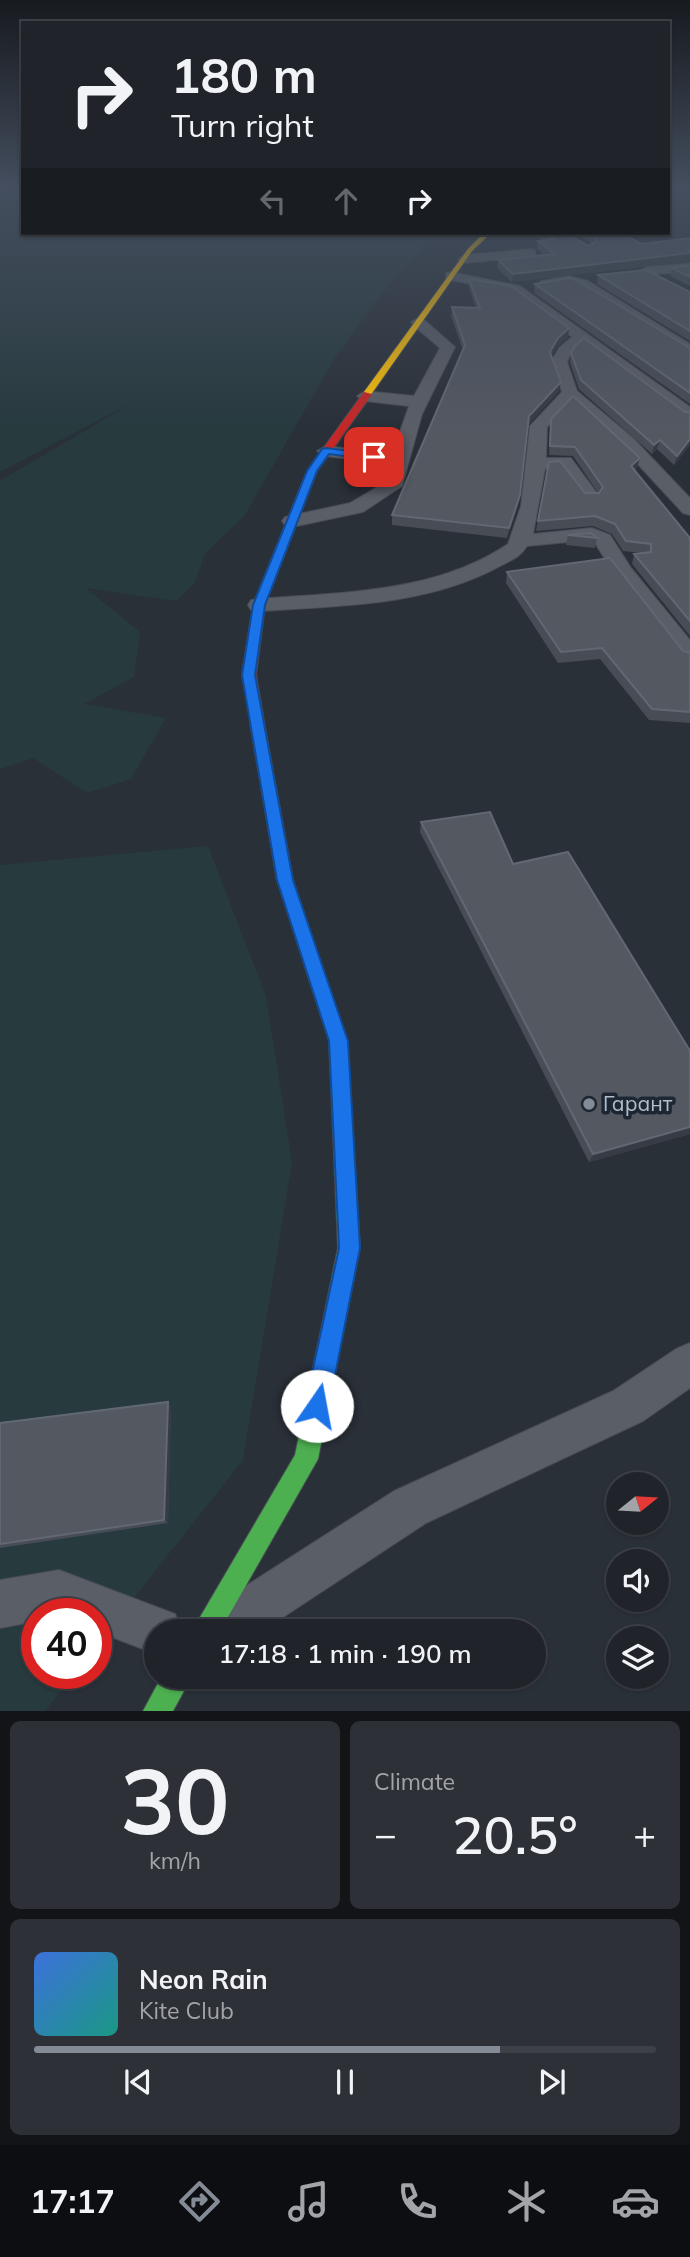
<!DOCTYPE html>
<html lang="en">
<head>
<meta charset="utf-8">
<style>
  :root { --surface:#20242a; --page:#2d3036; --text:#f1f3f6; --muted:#a2a4a8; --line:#3d4147; --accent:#848b96 }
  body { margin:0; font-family:Mulish,sans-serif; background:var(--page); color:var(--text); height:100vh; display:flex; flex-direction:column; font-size:26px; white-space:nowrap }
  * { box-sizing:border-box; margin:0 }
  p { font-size:23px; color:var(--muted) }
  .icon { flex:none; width:38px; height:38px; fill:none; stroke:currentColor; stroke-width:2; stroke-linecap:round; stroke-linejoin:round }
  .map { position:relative; height:1711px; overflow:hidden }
  .sheet { display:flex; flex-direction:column; gap:10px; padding:10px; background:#121417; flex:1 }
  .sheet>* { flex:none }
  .guide { position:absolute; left:21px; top:21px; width:649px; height:214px; border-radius:0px; box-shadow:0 2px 5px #0004,0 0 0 2px var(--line); background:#20242a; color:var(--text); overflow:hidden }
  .needle { width:46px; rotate:72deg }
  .tools { position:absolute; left:606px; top:1472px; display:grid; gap:14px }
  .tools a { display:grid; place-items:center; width:63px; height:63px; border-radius:50%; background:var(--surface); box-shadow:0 2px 5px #0004,0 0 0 2px var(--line); font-size:35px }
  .speed { position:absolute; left:21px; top:1598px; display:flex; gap:14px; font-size:35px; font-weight:700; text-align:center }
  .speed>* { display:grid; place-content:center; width:91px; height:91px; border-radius:50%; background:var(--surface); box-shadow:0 2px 5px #0004,0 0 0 2px var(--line); line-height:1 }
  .speed .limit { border:10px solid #d22; background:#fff; color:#111 }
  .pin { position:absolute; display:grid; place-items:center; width:60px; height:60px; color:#fff; margin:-30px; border-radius:14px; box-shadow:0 4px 10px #0006 }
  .me { position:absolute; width:77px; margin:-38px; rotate:12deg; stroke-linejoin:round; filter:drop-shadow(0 0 5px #0008) }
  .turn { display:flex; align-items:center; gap:24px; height:147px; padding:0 35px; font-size:32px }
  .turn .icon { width:91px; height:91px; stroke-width:2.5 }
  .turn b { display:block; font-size:49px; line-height:60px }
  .lanes { display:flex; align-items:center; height:66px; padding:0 35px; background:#0003; justify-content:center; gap:35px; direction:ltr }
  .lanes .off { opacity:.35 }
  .big { font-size:52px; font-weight:600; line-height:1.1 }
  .sheet .tile { flex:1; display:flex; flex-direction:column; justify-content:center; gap:10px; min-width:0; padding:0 24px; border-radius:10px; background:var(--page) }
  .sheet .dial { align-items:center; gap:0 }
  .dial b { font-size:91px; line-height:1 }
  .song { display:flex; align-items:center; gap:21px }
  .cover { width:84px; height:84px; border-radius:10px; background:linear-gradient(135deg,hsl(220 70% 55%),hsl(170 70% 35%)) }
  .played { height:7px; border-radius:4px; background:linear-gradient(90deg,var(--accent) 75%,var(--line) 75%) }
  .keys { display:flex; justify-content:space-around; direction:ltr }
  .heat { display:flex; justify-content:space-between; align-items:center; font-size:38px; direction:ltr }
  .sheet .tiles { flex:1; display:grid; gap:10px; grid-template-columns:1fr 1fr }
  .tile:last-child { grid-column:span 2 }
  .trip { position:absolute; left:144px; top:1619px; width:402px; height:70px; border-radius:35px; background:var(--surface); box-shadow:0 2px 5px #0004,0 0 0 2px var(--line); font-weight:600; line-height:70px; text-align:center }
  .dock { display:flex; height:112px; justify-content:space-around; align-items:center; background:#0d0e11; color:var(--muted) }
  .dock .icon { width:49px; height:49px }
  .dock .active { color:var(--accent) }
  .dock b { font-size:32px; color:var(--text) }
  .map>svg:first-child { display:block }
  .green { fill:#273a3e }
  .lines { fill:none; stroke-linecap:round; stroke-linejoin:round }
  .lane-casing { stroke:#484c55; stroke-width:2 }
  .fast-casing { stroke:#484c55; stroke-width:2 }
  .slow-casing { stroke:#484c55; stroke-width:2 }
  .jam-casing { stroke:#484c55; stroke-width:2 }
  .lane { fill:#5a5e66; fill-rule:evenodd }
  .fast { fill:#4caf50; fill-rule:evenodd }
  .slow { fill:#ffc107; fill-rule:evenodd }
  .jam { fill:#c62828; fill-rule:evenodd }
  .wall { fill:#474c55 }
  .shaded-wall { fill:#373c44 }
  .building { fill:#535861; stroke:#626872; stroke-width:2 }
  .route { fill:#1a73e8; stroke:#114b97; stroke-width:2 }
  .poi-dot { fill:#848b96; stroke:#1d2633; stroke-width:2.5 }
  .labels { text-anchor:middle; stroke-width:7; stroke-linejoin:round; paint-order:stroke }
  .near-poi-label { font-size:21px; fill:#b4bcc9; stroke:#1d2633; text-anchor:start }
</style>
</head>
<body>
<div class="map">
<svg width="690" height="1711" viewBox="0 0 690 1711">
  <rect width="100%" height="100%" fill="#2a3038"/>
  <path class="green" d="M0,188H23V233H437L382,293L334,359L245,515L205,554L195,582L176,601L86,588L140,632L134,677L84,704L166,718L131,779L87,793L33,758L0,769V481L135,401L0,472Z
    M208,846L266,996L292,1162L243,1460L96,1646V1614H37V1673H75L45,1711H0V865Z"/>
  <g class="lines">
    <g class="lane-casing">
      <path id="lane" d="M531,249L535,250V256L464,263L458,259L464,255Z
        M690,263V271L647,275L640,271L647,267Z
        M451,272L520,286L690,407V420L684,419L582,344L571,353L567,362L577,391L633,438L690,498V515L683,513L621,446L571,402L547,427L546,458H571L599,496L597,500H583L560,468L545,469L533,534L592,528L610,535L631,568L690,640V662L682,660L615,575L595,543L589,540L527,546C521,556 512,560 502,565C429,606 340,606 259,611L251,610L248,605L251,600L259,599C344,592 435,593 508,544L521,506L530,426L562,392L551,362L559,348L572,337L511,292L446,279V273Z
        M569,276L588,281L690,344V356L578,287L569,284L546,288L539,284L541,281Z
        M418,318L423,319L455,347L422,414L402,486L363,512L292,527L285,525L282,521L285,517L350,503L384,483L389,464L326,456L317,451L326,446L392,454L409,406L365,401L357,396L365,391L414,396L440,348L413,325L411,322Z
        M690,1343V1388L643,1421L426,1523L262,1631H195L202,1614L394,1491L613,1391L676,1349Z
        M59,1570L175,1614L182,1631H156V1654L96,1631V1614H37V1621L0,1628V1580Z"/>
    </g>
    <g class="fast-casing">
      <path id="fast" d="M257,717L264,722L293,880L347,1041L360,1248L318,1459L220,1631H192L295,1455L338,1248L329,1041L277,880L250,722Z
        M162,1676H192L173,1711H143Z"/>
    </g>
    <g class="slow-casing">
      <path id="slow" d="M484,233H491L472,251L370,396H364V392L468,249Z"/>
    </g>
    <g class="jam-casing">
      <path id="jam" d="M364,392L372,394L317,471L265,605L256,675L264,722L262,725H252L242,675L253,605L307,471Z"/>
    </g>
    <use href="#lane" class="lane"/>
    <use href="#fast" class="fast"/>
    <use href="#slow" class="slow"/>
    <use href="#jam" class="jam"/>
  </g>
  <path class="wall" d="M534,233H566L588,246L592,243L575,233H620L642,244L690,238V261L512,282L497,268L498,260L545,255L537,249L538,241L543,240L534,235Z
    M690,265V286L670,276L672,268Z
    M598,275L690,292V341L597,284Z
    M469,279L569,328L568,337L557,347L551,356L559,391L528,425L518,505L507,538L392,525V515L463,350L451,316L452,307L476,308L469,287Z
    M535,284L690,348V404L534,293Z
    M571,353L685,412H690V445L674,465L657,449L652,454L579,389L570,362Z
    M551,419L637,468L635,470L690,538V636L632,564L634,554L641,553L623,551L612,534L593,526L536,531L549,462L585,493H598L573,456L549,455L550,428Z
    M568,535L597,538L595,548L566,545Z
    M507,572L690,653V723L649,720L600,659L558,663L506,583Z
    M421,822L513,864L690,1051V1134L589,1162L420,832Z
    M168,1402L171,1407L168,1523L0,1548V1423Z"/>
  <path class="shaded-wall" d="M690,253V261L512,282L513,274Z
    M569,328L568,337L557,347L549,361L550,352L558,338Z
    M561,382L559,391L527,426L529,416Z
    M690,439V445L674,465L677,456Z
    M660,440L657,449L652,454L654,445Z
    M640,458L637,468L629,475L631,466Z
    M520,495L518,505L507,538L509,528Z
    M690,1127V1134L589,1162L593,1154Z
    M168,1402L171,1407L168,1523L164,1520Z"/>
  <path class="building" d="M544,233H566L588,246L596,241V237L589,233H620L642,244L690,238V253L513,274L498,260L555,254L538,241L554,239Z
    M690,265V277L672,268Z
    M646,270L690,292V331L598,275Z
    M570,278L578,281L690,348V393L535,284Z
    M469,279L511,286L569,328L558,338L550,352L561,382L529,416L520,495L509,528L392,515L465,345L452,307L480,308Z
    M584,338L685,412H690V439L677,456L660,440L654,445L581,380L571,353L575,346Z
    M573,396L640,458L631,466L690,538V621L634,554L651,552V544L626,541L615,524L595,516L538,521L549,462L560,461L585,493H599L603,487L575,447L550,446L551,419Z
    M591,533L597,538L568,535Z
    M610,558L683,651L690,653V712L652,709L602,648L561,652L507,572Z
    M490,812L513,864L568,852L690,1051V1127L593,1154L421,822Z
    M168,1402L164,1520L0,1544V1423Z"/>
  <linearGradient id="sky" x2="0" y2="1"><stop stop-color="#171a1f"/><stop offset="0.44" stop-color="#444e5e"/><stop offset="1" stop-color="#444e5e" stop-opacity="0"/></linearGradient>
  <rect width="690" height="428" fill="url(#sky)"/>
  <path class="route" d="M326,448L374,454L379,457L374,460L329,454L317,471L265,605L255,675L293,880L348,1041L360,1248L329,1406L325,1415L317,1418L308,1415L305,1406L339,1248L329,1041L277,880L242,675L253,605L307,471L322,449Z"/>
  <circle class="poi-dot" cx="589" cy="1104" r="7"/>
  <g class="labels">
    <g class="near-poi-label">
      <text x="603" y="1111">Гарант</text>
    </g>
  </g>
</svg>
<div class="tools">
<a><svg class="needle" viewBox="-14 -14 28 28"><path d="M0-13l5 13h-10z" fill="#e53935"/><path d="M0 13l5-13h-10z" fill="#a2a4a8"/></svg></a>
<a><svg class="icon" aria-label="sound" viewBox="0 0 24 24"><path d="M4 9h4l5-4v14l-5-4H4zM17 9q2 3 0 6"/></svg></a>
<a><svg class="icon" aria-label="layers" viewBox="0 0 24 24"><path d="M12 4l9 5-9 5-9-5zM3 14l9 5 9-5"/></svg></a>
</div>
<div class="speed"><div class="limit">40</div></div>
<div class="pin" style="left:374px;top:457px;background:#d93025"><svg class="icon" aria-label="arrive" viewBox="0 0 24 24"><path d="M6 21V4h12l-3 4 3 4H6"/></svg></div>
<svg class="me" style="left:317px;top:1406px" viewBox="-20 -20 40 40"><circle r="19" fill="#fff"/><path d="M0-13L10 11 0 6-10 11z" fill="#1a73e8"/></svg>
<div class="trip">17:18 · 1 min · 190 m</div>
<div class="guide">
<div class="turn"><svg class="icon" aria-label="right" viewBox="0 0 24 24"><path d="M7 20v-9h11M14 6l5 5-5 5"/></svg><div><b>180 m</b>Turn right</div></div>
<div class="lanes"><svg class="icon off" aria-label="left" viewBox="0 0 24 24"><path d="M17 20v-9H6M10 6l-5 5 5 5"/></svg><svg class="icon off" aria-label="ahead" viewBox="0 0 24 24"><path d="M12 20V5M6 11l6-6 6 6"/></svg><svg class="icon" aria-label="right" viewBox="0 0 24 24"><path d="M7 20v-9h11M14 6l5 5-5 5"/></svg></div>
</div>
</div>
<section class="sheet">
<div class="tiles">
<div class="tile dial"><b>30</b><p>km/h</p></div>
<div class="tile"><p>Climate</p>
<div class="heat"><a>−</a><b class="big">20.5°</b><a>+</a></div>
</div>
<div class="tile">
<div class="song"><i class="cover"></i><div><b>Neon Rain</b><p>Kite Club</p></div></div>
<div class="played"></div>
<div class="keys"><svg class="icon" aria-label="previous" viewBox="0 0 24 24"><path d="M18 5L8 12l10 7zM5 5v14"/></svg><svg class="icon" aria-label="pause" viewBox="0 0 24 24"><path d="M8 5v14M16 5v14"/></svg><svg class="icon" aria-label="next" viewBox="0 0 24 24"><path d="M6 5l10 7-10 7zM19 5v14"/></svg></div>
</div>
</div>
</section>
<nav class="dock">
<b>17:17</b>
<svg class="icon active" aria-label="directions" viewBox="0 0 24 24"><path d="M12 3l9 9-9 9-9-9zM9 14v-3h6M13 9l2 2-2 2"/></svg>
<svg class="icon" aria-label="music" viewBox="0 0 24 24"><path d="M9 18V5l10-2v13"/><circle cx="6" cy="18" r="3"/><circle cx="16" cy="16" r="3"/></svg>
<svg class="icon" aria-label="phone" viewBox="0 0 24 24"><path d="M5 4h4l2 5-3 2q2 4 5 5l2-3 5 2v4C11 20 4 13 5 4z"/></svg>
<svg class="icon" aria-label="climate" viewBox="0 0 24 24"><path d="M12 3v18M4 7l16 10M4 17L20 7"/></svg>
<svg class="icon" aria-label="car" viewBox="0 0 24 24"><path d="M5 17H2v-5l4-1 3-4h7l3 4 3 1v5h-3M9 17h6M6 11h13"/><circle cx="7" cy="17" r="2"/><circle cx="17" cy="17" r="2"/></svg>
</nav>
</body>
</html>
